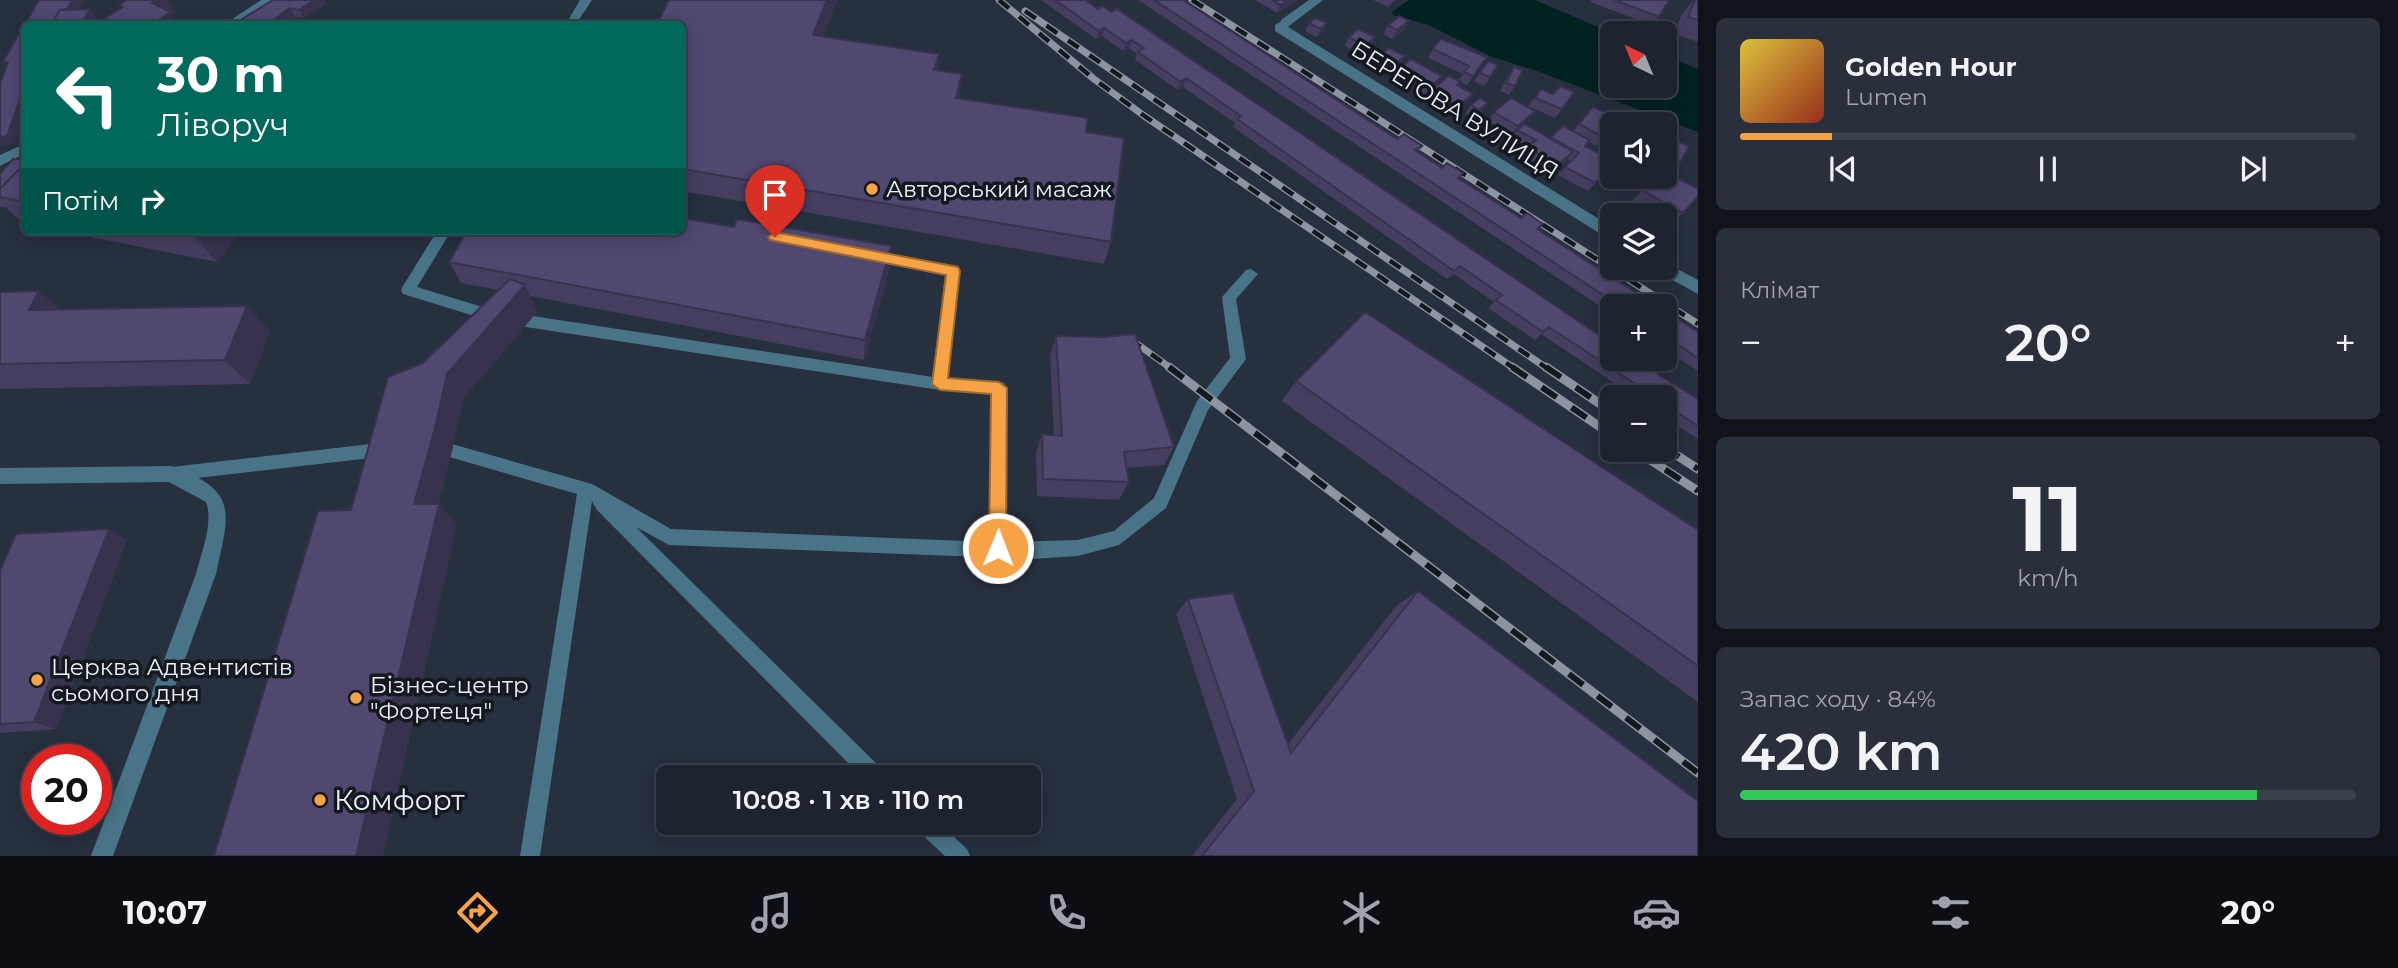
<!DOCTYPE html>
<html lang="uk">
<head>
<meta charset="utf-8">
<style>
  :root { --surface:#1d242f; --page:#2a303b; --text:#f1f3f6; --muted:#a0a4aa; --line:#3b414b; --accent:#f5a346 }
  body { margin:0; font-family:Montserrat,sans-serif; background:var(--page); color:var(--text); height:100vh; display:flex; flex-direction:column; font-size:26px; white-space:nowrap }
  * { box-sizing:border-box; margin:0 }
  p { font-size:23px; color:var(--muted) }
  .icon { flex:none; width:38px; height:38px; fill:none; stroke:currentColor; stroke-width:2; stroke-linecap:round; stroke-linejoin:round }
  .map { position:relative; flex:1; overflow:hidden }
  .side { display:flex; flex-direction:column; gap:18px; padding:18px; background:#10141a; width:700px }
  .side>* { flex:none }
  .hud { position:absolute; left:21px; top:21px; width:665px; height:214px; border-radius:10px; box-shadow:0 4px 18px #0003,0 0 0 2px var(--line); background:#00695c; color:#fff; overflow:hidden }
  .needle { width:46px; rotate:317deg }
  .buttons { position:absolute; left:1600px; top:21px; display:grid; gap:14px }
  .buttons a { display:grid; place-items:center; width:77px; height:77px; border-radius:10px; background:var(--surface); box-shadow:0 4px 18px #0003,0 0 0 2px var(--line); font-size:35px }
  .speed { position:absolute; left:21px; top:744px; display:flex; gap:14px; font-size:35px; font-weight:700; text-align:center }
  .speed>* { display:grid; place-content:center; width:91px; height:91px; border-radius:50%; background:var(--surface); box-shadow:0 4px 18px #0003,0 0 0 2px var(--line); line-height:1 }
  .speed .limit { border:10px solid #d22; background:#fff; color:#111 }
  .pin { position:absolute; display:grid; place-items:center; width:60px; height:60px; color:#fff; margin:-72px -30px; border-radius:50% 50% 50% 0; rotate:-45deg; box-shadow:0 0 7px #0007 }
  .pin .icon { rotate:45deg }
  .me { position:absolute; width:77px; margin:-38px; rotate:1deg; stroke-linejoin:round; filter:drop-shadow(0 0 5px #0008) }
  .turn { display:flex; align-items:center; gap:24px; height:147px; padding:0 21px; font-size:32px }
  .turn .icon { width:91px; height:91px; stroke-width:2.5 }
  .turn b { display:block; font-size:49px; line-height:60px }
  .then { display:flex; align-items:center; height:66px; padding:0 21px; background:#0003; gap:14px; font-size:26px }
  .big { font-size:52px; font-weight:600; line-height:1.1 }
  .side .widget { flex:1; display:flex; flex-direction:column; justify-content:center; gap:10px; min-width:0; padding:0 24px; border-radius:10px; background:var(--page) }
  .side .dial { align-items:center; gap:0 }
  .dial b { font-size:91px; line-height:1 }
  .song { display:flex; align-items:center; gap:21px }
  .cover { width:84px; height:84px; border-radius:10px; background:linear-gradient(135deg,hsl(50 70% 55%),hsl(10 70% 35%)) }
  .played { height:7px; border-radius:4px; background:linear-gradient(90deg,var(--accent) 15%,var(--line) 15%) }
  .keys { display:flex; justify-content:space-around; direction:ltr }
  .heat { display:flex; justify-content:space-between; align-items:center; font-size:38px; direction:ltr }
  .charge { height:10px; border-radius:5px; background:linear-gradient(90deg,#34c759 84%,var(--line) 0) }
  .trip { position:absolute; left:656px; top:765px; width:385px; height:70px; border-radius:10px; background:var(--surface); box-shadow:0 4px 18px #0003,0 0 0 2px var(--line); font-weight:600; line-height:70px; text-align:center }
  .menu { display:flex; height:112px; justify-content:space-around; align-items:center; background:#0c0e13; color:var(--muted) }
  .menu .icon { width:49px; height:49px }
  .menu .on { color:var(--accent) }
  .menu b { font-size:32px; color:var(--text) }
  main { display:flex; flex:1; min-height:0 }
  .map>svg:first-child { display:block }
  .water { fill:#002221 }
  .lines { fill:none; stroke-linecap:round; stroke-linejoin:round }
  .service { fill:#497487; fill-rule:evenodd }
  .minor { fill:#497487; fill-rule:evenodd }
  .rail-far1-casing { stroke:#8d95a1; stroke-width:7 }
  .rail-casing { stroke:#8d95a1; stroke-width:9 }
  .rail-far1 { stroke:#14181f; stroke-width:4.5; stroke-dasharray:13; stroke-linecap:butt }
  .rail { stroke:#14181f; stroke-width:6; stroke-dasharray:18; stroke-linecap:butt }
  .wall { fill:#453e5f }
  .shaded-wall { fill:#38324e }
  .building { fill:#50486f; stroke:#38324e; stroke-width:2 }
  .route { fill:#f5a346; stroke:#9f6a2e; stroke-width:2 }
  .poi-dot { fill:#f5a346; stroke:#14181f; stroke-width:2.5 }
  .labels { text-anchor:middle; stroke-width:7; stroke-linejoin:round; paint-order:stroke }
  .street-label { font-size:23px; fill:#eaf1fb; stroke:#14181f }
  .poi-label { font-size:23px; fill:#eaf1fb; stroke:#14181f; text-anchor:start }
  .near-poi-label { font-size:28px; fill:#eaf1fb; stroke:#14181f; text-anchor:start }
</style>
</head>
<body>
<main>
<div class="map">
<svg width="1698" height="856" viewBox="0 0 1698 856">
  <rect width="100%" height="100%" fill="#27303f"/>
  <path class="water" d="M1409,0H1535L1612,33V86H1664V55L1698,69V132L1537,71L1492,57L1429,25L1393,15L1392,12Z"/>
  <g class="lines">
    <path class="service" d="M261,0H275L238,24H225Z
      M580,0H592L576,24H566Z
      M1309,0H1323L1289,26H1281V20Z
      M24,144V154L0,166V155Z
      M437,231H451L417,287L502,313L504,317L502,321L497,323L403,294L401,290L403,286Z
      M871,250L953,266L960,271L948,378L999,382L1004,383L1007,388L1006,542L1078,540L1114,531L1154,498L1197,401L1230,358L1222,297L1246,270L1251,269L1258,274L1236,299L1246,359L1208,410L1166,508L1119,545L1078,556L1032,559L669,545L636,527L883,770L886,777H862L597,510L592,501L540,856H520L577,494L446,456L444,451L446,446L452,444L592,484L671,529L990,542L991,394L940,390L526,327L521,325L519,321L521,317L526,315L933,377L945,275L866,259L864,255Z
      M388,442L394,444L396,449L394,454L388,456L171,481L165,479L163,474L165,469L171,467Z
      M913,822H938L967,849L970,856H945L916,829Z"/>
    <path class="minor" d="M1285,19L1291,23L1288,27L1612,227V241L1275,31V25Z
      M1664,262L1698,280V294L1658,272L1656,268H1664Z
      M171,466C240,491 229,512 216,574L113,856H91L196,574C201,554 214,522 206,502L169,482L0,484V468Z"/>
    <g class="rail-far1-casing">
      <path id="rail-far1" d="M999,0L1094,79L1143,115L1515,369
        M1192,0L1698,324
        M1025,11L1548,369
        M1130,339L1172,369"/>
    </g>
    <g class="rail-casing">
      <path id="rail" d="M1169,367L1698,773
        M1512,367L1612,435
        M1546,367L1612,412
        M1664,447L1698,469
        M1635,450L1698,491"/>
    </g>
    <use href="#rail-far1" class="rail-far1"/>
    <use href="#rail" class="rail"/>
  </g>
  <path class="wall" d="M273,0H324L326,4L304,18L295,17L285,24H234Z
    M669,0H837L823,37L937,70L959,98L1086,132L1111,242L1104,264L682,191V24Z
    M1041,0H1085L1612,359L1698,399V439L1664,417V397H1635L1541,334L1535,340L1488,308L1494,302L1454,274L1447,279L1233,127L1235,123L1183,87L1178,90L1135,60L1137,54L1129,48L1123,51L1102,36L1096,39Z
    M1138,0H1183L1521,218L1543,224L1538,229L1657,306H1612V314Z
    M1255,0H1298L1277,13Z
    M1373,0H1395L1388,7Z
    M1591,0H1669L1659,17L1652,25L1590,2Z
    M1694,0H1698V42L1674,34L1682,14Z
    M1409,21L1404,30L1392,39L1383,34L1388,25Z
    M1309,23H1327L1323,32L1316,37L1305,31Z
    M1349,37H1375L1370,45L1361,55L1345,46Z
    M1433,49L1487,57L1467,85L1460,82H1461L1459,86L1473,94L1467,102L1452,115L1436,106L1439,102L1429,96L1434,88L1458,81L1463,74L1428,58Z
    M1378,56H1405L1400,65L1389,73L1374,65Z
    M1488,61L1490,77L1484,86L1474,81Z
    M1514,67L1515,86L1509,95L1500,91L1508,75Z
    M1398,70L1437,85L1424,95L1393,78Z
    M1541,89L1562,109L1555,118L1528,106Z
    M1488,103L1482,112L1473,118L1465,114L1471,105Z
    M1593,107L1612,127L1596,146L1589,142L1585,146L1611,167L1588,191L1558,175L1572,161L1568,159L1550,174L1521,156L1527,148L1511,138L1517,130L1550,139L1563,126L1573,131Z
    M1494,112L1529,119L1511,134L1488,121Z
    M1673,139L1681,161L1673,169L1664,165V149Z
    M24,160V224L5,207H0V174Z
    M1655,177L1683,213L1666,228L1664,227V215H1643L1627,206Z
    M734,227L891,246L890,268L864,360L530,296L537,312L463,399L452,451L438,504L457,525L351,510L423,363L498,290L461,283L449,262Z
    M60,231H241L217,262Z
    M0,292L61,310L247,306L270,332L250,384L0,389Z
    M1664,311L1698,332V371L1664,349Z
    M1056,336L1174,447L1164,465L1127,468L1129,482L1119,500L1037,496L1036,452L1042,434L1054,435L1050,356Z
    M1296,381L1698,530V702L1282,401Z
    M127,540L56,729L0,733V571Z
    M1418,591L1698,856H1192L1237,799L1176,614L1188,599L1288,744L1397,605Z"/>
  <path class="shaded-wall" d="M72,0H84L72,21L65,13Z
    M157,0H167L176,12L172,14L179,24H151L152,3Z
    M314,0H324L326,4L304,18L299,10Z
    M827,0H837L814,59L813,35Z
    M1288,0H1298L1277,13L1280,5Z
    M290,8L295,17L285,24H268Z
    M90,9L102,24H81Z
    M1409,21L1404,30L1392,39L1397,30Z
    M1327,23L1323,32L1316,37L1321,29Z
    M1104,28L1102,36L1096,39L1099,31Z
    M1375,37L1370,45L1361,55L1365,46Z
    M1131,40L1129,48L1123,51L1126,43Z
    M939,54L936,78L934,70Z
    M1405,56L1400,65L1389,73L1394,65Z
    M962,74L959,98H956Z
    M1442,76L1437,85L1424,95L1430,87Z
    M1186,78L1183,87L1178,90L1181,82Z
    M24,87V118L15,144L0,146V137Z
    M1473,94L1467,102L1452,115L1457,107Z
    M1488,103L1482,112L1473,118L1479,110Z
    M1535,111L1529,119L1511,134L1518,126Z
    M1573,152L1566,161L1550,174L1557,165Z
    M196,231H241L217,262L193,235Z
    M891,246L890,268L864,360L865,340Z
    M525,285L537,312L463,399L452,451L432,525L414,504L447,374Z
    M39,291L70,317L29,310Z
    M247,306L270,332L250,384L225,360Z
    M439,504L457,525L383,856H356Z
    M109,529L127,540L56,729L34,722Z"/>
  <path class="building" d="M39,0H72L67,9L60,10L51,24H25Z
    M127,0H157L152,3L171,12L151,24H116L105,18L123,7L119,5Z
    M273,0H314L299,10L290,8L268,24H234Z
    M669,0H827L813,35L939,54L934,70L962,74L956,98L1088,118L1086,132L1124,138L1111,242L682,169V24H657Z
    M1055,0H1085L1098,9L1103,6L1111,12L1117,9L1612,344V359H1633L1698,399V426L1664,404V397H1655L1549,327L1543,332L1496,300L1502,295L1460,266L1454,271L1237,119L1241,116L1186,78L1181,82L1138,52L1144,48L1131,40L1126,43L1104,28L1099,31Z
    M1154,0H1183L1397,139L1404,134L1422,146L1415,150L1442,168L1447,163L1463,173L1458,178L1521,218L1527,213L1543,224L1537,229L1657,306H1620Z
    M1273,0H1288L1280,5Z
    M1614,0H1669L1659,17Z
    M1695,0H1698V20L1688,17Z
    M90,9L81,24H51L60,10Z
    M1400,16L1409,21L1397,30L1388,25Z
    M1315,18L1327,23L1321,29L1309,23Z
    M24,25V87L7,136L0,137V84L8,62H3Z
    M1358,29L1375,37L1365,46L1349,37Z
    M1441,39L1487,57L1473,76L1464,72L1469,66L1433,49Z
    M1389,48L1405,56L1394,65L1378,56Z
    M1411,59L1442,76L1430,87L1398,70Z
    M1488,61L1498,65L1490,77L1480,73Z
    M1514,67L1523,70L1515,86L1506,83Z
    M1449,76L1461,82L1457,85L1473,94L1457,107L1442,98L1447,95L1434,88Z
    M1560,86L1574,92L1562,109L1535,98L1541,89L1553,94Z
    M1480,98L1488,103L1479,110L1471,105Z
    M1511,98L1535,111L1518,126L1494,112Z
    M1593,107L1618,119L1614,124H1612V127L1603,137L1579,124Z
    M1525,124L1573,152L1557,165L1527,147L1536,140L1517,130Z
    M1563,126L1590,140L1585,146L1612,160L1607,166L1611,167L1595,183L1565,167L1579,153L1551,137Z
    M1673,139L1689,146L1681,161L1665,154Z
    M13,159L24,160V164L0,189V174Z
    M24,164V202L0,197V189Z
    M1664,171L1698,189V196L1683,213L1642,190L1655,177H1664Z
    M682,218L734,227L737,219L891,246L865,340L449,262L467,231H682Z
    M172,231H196L193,235Z
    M510,279L525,285L447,374L435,428L414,504H439L356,856H214L318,511L351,510L388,377L423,363Z
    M39,291L29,310L247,306L225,360L0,364V292Z
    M1664,311L1698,332V358L1664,335Z
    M1365,312L1698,530V666L1296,381Z
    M1135,334L1174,447L1124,452L1129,482L1043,479L1042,434L1062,436L1056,336L1104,337Z
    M109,529L34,722L0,724V571L16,534Z
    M1418,591L1698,801V856H1202L1254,791L1188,599L1233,593L1291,753Z"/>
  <path class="route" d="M775,232L958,267L960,271L948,378L999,382L1007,388L1006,548L1004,554L998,556L992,554L989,548L991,394L940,390L932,384L946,275L770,240L768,237Z"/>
  <g class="poi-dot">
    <circle cx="872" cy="189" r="7"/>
    <circle cx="37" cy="680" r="7"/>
    <circle cx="356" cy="698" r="7"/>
    <circle cx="320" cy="800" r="7"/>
  </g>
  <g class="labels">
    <g class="street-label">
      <text transform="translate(1455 110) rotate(32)" y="8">БЕРЕГОВА ВУЛИЦЯ</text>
    </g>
    <g class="poi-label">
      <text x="886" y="197">Авторський масаж</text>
      <text x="51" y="675">Церква Адвентистів<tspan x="51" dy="26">сьомого дня</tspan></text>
      <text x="370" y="693">Бізнес-центр<tspan x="370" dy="26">"Фортеця"</tspan></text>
    </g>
    <g class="near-poi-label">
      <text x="334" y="810">Комфорт</text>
    </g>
  </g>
</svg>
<div class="buttons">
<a><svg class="needle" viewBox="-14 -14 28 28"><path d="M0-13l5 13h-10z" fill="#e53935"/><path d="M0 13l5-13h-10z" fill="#a0a4aa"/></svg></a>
<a><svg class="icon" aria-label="sound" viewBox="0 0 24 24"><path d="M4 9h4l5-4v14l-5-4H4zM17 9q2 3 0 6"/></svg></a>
<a><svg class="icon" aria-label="layers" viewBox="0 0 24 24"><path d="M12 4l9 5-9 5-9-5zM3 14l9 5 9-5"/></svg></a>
<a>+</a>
<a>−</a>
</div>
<div class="speed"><div class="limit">20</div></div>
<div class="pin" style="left:775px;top:237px;background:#d93025"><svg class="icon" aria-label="arrive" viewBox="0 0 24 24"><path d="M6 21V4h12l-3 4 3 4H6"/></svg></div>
<svg class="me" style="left:998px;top:548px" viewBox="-20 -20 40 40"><circle r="17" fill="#f5a346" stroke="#fff" stroke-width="3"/><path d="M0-11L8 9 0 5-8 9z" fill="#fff"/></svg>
<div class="trip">10:08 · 1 хв · 110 m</div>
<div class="hud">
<div class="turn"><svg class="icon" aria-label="left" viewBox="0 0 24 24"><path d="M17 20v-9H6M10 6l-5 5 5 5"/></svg><div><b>30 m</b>Ліворуч</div></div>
<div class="then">Потім<svg class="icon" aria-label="right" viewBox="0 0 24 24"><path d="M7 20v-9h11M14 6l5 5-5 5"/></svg></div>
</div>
</div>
<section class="side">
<div class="widget">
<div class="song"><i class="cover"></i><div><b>Golden Hour</b><p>Lumen</p></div></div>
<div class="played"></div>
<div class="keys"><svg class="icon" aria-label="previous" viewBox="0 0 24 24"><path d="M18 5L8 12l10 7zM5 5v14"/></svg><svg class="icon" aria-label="pause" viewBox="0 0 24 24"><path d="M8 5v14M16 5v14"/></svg><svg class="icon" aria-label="next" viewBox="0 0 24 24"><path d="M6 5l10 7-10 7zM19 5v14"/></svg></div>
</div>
<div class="widget"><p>Клімат</p>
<div class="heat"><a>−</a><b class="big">20°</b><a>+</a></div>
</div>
<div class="widget dial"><b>11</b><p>km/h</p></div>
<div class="widget"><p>Запас ходу · 84%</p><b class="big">420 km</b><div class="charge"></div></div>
</section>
</main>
<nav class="menu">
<b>10:07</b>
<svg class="icon on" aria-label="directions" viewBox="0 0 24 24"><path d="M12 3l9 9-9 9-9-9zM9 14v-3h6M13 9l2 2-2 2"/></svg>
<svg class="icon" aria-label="music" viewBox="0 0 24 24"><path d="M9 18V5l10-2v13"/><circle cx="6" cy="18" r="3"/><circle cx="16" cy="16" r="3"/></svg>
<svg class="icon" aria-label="phone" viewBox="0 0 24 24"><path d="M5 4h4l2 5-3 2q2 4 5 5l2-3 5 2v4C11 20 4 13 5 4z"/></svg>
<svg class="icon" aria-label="climate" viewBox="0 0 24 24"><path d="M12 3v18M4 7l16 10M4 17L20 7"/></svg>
<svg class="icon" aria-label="car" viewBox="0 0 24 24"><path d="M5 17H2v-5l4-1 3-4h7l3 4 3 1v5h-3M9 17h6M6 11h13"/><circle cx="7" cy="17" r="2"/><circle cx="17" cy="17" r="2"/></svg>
<svg class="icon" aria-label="filters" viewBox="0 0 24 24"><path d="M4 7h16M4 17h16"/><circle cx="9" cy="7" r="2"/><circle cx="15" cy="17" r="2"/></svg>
<b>20°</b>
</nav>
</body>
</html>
